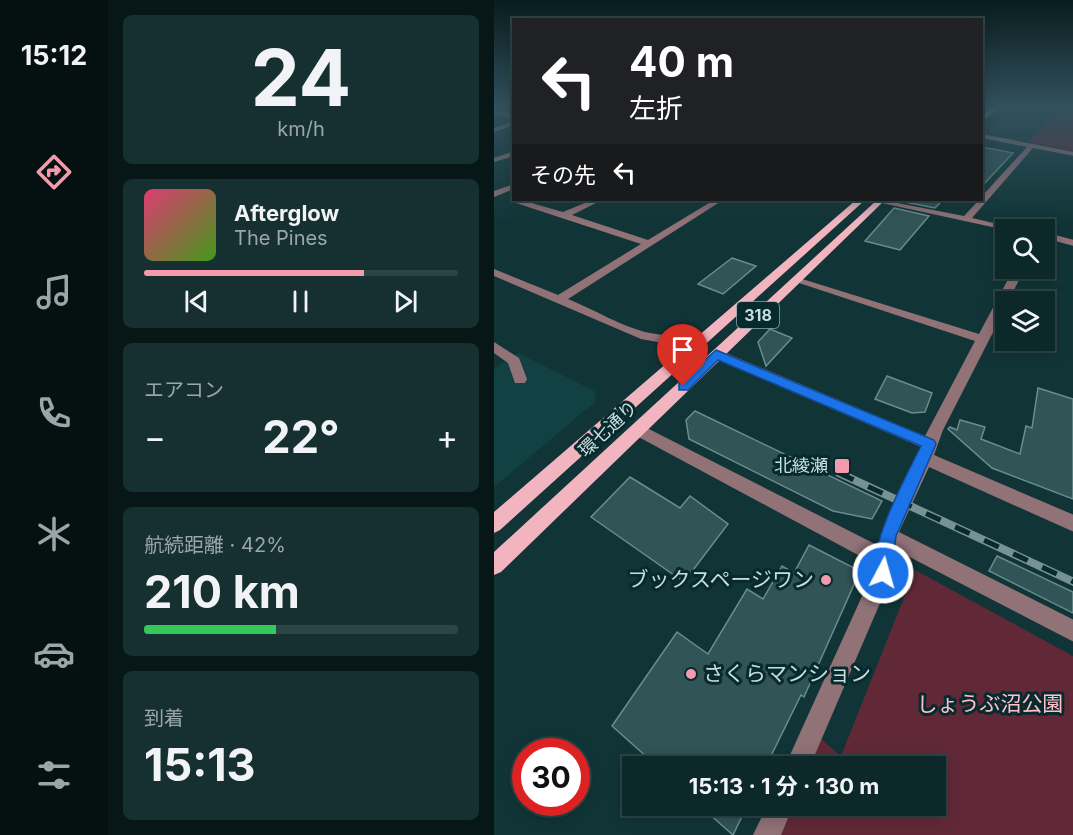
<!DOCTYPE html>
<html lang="ja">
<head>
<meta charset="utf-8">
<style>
  :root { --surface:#0d2829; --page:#163031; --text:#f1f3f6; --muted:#9aa6a8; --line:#2d4446; --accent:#f39aac }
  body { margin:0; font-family:Inter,"Noto Sans JP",sans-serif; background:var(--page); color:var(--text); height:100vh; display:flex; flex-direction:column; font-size:22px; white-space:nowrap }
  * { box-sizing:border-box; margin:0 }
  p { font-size:20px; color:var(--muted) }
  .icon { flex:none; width:33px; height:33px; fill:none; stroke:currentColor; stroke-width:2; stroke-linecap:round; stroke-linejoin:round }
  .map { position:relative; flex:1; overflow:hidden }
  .sheet { display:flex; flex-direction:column; gap:15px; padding:15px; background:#071617; width:386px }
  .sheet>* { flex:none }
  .hud { position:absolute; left:18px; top:18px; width:471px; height:183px; border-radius:0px; box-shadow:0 3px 15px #0003,0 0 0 2px var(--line); background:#202124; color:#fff; overflow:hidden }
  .fabs { position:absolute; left:501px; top:219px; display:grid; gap:12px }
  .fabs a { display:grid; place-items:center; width:60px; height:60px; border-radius:0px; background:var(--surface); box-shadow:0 3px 15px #0003,0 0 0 2px var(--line); font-size:30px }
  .speed { position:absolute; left:18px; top:738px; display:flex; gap:12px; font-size:30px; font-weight:700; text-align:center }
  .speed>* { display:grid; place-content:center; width:78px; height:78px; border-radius:50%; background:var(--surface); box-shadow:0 3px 15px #0003,0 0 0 2px var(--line); line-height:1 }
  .speed .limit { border:9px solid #d22; background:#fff; color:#111 }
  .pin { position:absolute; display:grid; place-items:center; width:51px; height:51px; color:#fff; margin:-62px -26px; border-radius:50% 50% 50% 0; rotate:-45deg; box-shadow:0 0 6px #0007 }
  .pin .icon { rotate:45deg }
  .me { position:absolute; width:66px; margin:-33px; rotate:6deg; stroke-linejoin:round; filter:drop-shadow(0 0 4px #0008) }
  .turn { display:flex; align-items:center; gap:21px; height:126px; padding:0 18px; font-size:27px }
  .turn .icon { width:78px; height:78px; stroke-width:2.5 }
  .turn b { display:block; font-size:42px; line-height:51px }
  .then { display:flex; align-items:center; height:57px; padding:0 18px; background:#0003; gap:12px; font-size:22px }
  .big { font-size:45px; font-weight:700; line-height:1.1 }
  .sheet .card { flex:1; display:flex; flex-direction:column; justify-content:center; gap:9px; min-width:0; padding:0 21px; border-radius:9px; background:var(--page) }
  .sheet .dial { align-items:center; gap:0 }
  .dial b { font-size:78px; line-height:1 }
  .song { display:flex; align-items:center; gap:18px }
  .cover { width:72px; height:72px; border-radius:9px; background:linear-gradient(135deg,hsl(340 70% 55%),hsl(100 70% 35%)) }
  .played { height:6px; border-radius:3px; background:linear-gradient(90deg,var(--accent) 70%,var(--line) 70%) }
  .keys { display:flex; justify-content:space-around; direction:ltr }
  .heat { display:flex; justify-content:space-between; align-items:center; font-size:33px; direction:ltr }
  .charge { height:9px; border-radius:4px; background:linear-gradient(90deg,#34c759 42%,var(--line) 0) }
  .trip { position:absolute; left:128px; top:756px; width:324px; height:60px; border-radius:0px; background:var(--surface); box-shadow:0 3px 15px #0003,0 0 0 2px var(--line); font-weight:700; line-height:60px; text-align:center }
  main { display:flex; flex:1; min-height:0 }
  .menu { display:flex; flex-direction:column; width:108px; justify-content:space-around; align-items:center; background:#051010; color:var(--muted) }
  .menu .icon { width:42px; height:42px }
  .menu .active { color:var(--accent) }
  .menu b { font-size:27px; color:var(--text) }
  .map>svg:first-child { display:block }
  .built { fill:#124144 }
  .green { fill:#612937 }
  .building { fill:#315456; stroke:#698d90; stroke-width:1.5 }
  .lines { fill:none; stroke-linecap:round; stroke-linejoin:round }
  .minor { fill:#907277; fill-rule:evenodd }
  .major { fill:#f2b5c0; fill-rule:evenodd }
  .rail-casing { stroke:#779293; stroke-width:8 }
  .rail { stroke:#062a2d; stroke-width:5; stroke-dasharray:16; stroke-linecap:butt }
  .route { fill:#1a73e8; stroke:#114b97; stroke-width:1.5 }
  .poi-dot { fill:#f39aac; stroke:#062a2d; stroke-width:2 }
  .labels { text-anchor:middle; stroke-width:6; stroke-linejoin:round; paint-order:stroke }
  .shield { fill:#062a2d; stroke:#8fa7a9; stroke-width:1.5 }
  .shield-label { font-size:16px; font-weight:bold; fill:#caddde }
  .street-label { font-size:18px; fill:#caddde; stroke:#062a2d }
  .poi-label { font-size:18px; fill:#caddde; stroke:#062a2d; text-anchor:end }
  .near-poi-label { font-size:21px; fill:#caddde; stroke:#062a2d; text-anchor:end }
  .near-park-label { font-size:21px; fill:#fcc1cb; stroke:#062a2d }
</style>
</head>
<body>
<main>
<nav class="menu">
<b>15:12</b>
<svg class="icon active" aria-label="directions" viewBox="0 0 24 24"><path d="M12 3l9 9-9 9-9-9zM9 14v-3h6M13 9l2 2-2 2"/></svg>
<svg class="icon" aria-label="music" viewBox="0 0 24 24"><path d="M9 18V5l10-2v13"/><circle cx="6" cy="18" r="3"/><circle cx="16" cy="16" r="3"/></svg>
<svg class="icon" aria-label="phone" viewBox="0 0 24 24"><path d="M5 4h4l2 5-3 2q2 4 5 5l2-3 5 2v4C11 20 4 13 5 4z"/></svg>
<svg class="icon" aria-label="climate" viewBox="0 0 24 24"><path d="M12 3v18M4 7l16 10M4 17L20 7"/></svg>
<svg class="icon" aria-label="car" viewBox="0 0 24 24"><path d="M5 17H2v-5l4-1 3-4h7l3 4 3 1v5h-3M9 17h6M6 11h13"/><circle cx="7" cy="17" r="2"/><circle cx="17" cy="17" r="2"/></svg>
<svg class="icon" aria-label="filters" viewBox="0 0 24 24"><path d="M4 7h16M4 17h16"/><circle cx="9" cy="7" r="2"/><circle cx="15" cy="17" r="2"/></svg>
</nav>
<section class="sheet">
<div class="card dial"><b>24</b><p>km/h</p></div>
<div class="card">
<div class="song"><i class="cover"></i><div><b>Afterglow</b><p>The Pines</p></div></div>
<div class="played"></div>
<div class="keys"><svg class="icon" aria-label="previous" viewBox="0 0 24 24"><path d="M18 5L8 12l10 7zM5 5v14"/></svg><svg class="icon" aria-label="pause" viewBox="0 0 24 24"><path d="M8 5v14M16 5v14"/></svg><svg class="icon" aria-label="next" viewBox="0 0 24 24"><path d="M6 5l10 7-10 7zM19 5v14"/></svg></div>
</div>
<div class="card"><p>エアコン</p>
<div class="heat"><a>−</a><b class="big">22°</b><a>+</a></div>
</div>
<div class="card"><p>航続距離 · 42%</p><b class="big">210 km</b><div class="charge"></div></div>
<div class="card"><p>到着</p><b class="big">15:13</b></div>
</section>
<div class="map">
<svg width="580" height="835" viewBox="0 0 580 835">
  <rect width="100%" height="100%" fill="#113537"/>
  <path class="built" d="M24,353L100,391L102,401L0,487V369Z"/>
  <path class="green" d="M569,106H579V151L534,142Z
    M421,570L579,656V835H284L297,806H441V766H315L327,739L347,756Z"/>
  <path class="building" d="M488,147L519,153L488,186Z
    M407,200H449L441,208L406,201Z
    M400,208L435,216L406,250L371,241Z
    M238,258L262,266L229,294L204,284Z
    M276,329L298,338L272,366L264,342Z
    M393,376L438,393L431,412L418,413L381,399Z
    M544,388L579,399V499L498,468L454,429L456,427L463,430L466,420L491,427L487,439L526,454L532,426L538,428Z
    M201,411L388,501L378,519L339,511L195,439L192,420Z
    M136,477L186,508L196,496L234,524L190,582L97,517Z
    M315,545L366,571L310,697L307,695L272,766H163L118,726L183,632L214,654L253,589L269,599L288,566L300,573Z
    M503,556L579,592V613L495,571Z
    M206,806H253L239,835Z"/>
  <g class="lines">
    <path class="minor" d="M0,110L20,114V118L0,114Z
      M20,121V125L0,132V128Z
      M488,134L580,152V156L539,148L478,218L529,230H512L374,200H388L470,216L485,200H488V196L533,147L488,138Z
      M20,151V156L0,162V158Z
      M20,184V189L0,197V191Z
      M20,198L69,212L98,200H108L78,215L154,240L220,200H229L74,299C99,309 130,328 156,333C172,336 194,335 204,348L203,351L198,352L180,345L147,339L0,276V269L64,295L147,244L19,202Z
      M550,232L580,240V246L550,238Z
      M520,268H531L514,302H512V307L449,430L440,455L580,515V532L435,467L405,532L580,620V642L400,549L399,573L316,766H291L379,572V563L139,434L136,430L139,426H149L383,545L427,447L217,357L215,354L222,350L227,351L431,436L481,341L296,280L305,278L485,334Z
      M0,342L25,358L33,379L31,383H21L14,363L0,353Z
      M273,806H299L287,835H259Z"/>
    <path class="major" d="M500,106H507L488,121V116Z
      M362,200H371L6,530L0,533V512Z
      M383,200H391L7,572L0,575V552Z"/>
    <g class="rail-casing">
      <path id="rail" d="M345,473L580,582"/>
    </g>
    <use href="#rail" class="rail"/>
  </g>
  <linearGradient id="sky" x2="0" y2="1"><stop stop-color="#091d1e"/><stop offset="0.48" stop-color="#32515e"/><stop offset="1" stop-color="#32515e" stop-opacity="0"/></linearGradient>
  <rect width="580" height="223" fill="url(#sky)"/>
  <path class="route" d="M222,350L440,440L442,444L402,536L396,579L389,582L383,579C371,550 413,475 427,446L224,360L194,390H185V383Z"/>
  <g class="poi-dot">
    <rect x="340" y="458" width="16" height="16" rx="3"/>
    <circle cx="332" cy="580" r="6"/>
    <circle cx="197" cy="674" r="6"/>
  </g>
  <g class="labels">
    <rect class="shield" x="243" y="302" width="42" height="26" rx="4.5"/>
    <g class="shield-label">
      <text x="264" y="321">318</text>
    </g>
    <g class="street-label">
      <text transform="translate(114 429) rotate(-43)" y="6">環七通り</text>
    </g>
    <g class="poi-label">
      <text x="334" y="472">北綾瀬</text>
    </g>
    <g class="near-poi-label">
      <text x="320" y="587">ブックスページワン</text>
      <text x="209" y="681" text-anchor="start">さくらマンション</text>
    </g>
    <g class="near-park-label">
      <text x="496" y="711">しょうぶ沼公園</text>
    </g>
  </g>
</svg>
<div class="fabs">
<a><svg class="icon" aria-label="search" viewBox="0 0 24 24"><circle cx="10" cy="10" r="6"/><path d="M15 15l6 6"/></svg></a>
<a><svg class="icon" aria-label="layers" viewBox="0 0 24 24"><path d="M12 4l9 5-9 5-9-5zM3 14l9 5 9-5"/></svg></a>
</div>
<div class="speed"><div class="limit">30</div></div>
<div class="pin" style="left:189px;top:386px;background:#d93025"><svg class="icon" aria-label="arrive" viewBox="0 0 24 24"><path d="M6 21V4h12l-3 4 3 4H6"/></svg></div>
<svg class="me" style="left:389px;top:573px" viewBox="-20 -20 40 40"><circle r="17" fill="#1a73e8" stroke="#fff" stroke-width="3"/><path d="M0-11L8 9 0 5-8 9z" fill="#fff"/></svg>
<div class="trip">15:13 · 1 分 · 130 m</div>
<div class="hud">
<div class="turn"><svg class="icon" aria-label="left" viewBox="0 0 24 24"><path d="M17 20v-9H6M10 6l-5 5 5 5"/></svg><div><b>40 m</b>左折</div></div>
<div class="then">その先<svg class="icon" aria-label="left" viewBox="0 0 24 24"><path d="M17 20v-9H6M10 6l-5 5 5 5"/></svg></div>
</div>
</div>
</main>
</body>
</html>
